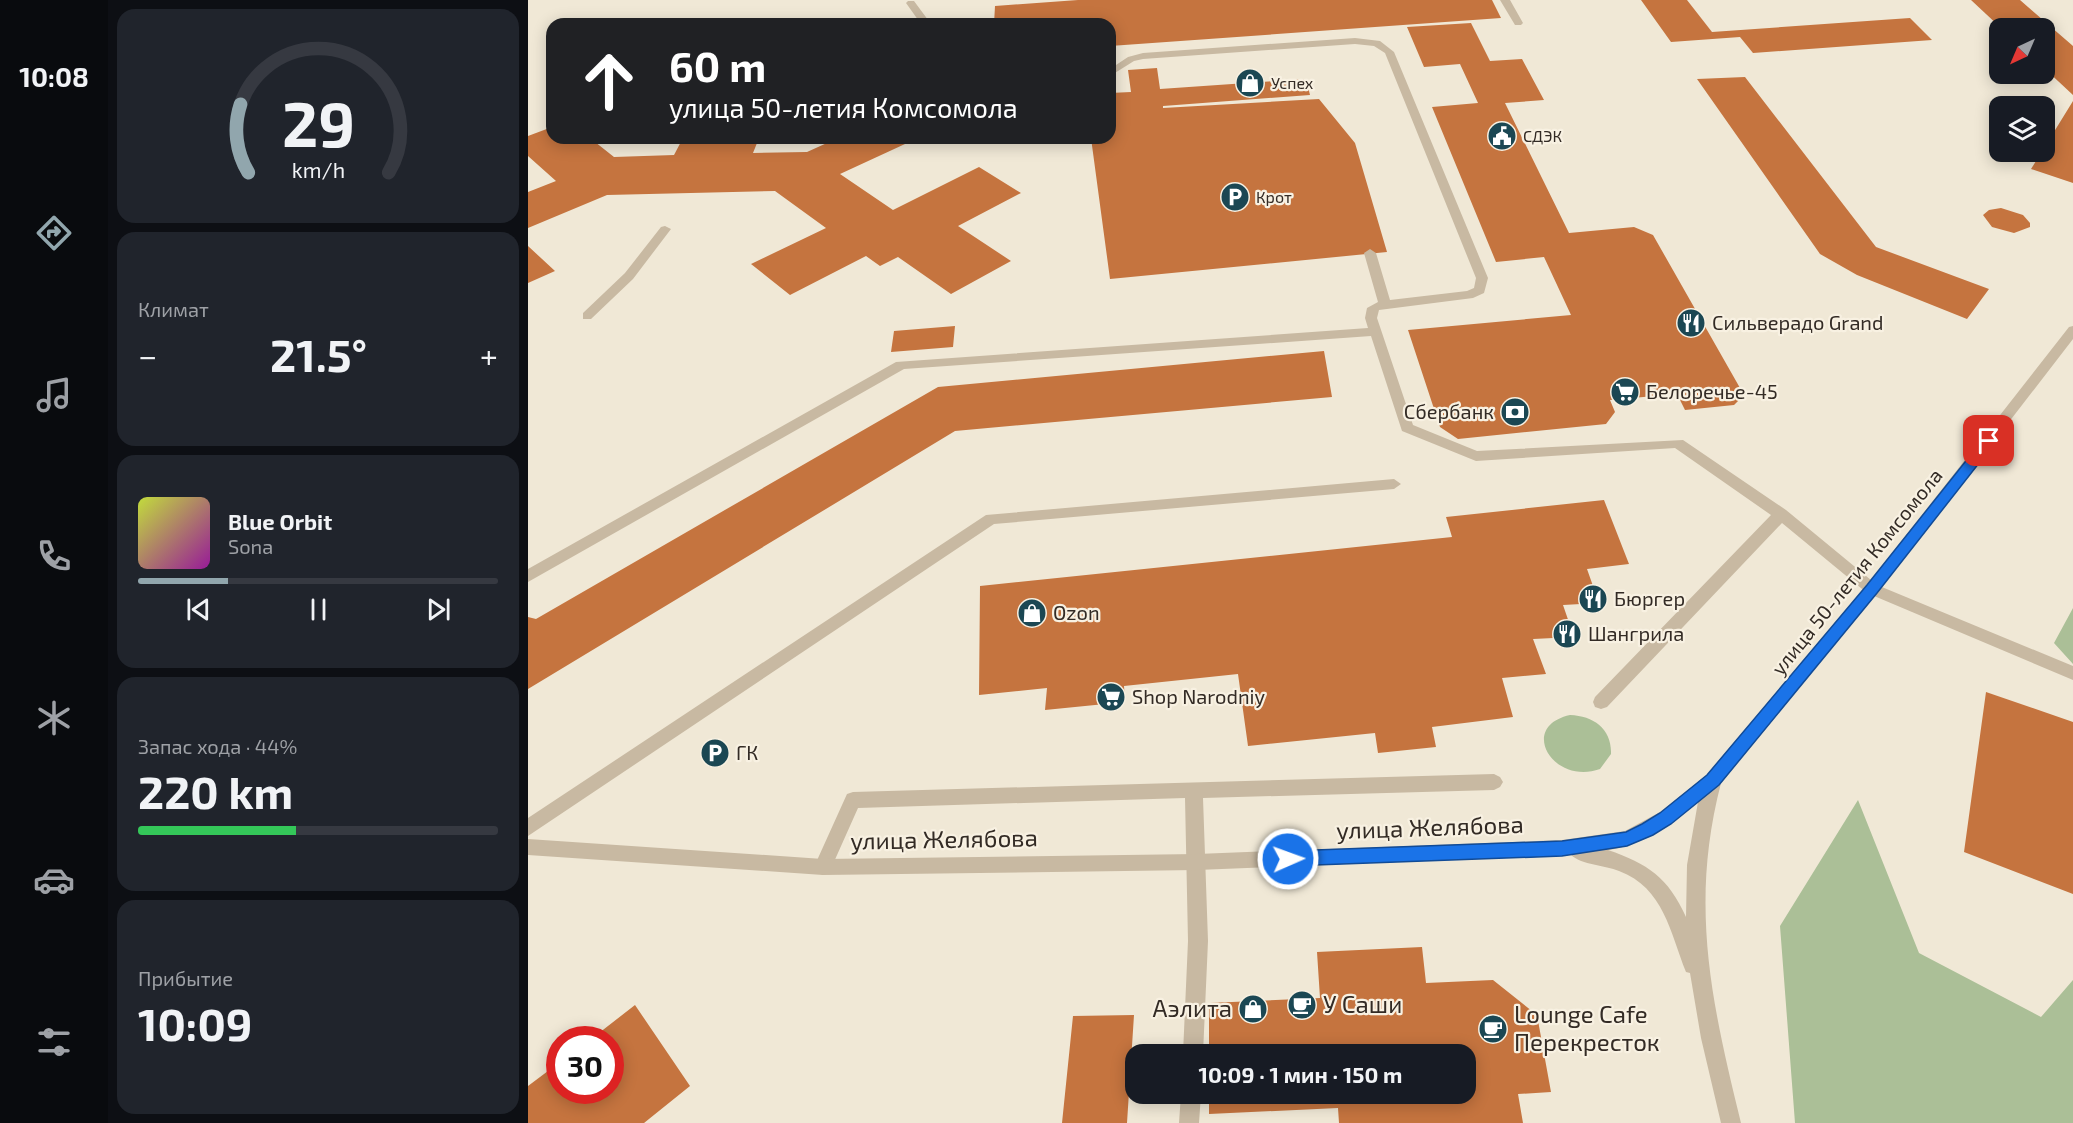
<!DOCTYPE html>
<html lang="ru">
<head>
<meta charset="utf-8">
<style>
  :root { --surface:#171b24; --page:#20242c; --text:#f1f3f6; --muted:#9ea1a6; --line:#363941; --accent:#91a6ad }
  body { margin:0; font-family:"Exo 2",sans-serif; background:var(--page); color:var(--text); height:100vh; display:flex; flex-direction:column; font-size:22px; white-space:nowrap }
  * { box-sizing:border-box; margin:0 }
  p { font-size:20px; color:var(--muted) }
  .icon { flex:none; width:33px; height:33px; fill:none; stroke:currentColor; stroke-width:2; stroke-linecap:round; stroke-linejoin:round }
  .map { position:relative; flex:1; overflow:hidden }
  .drawer { display:flex; flex-direction:column; gap:9px; padding:9px; background:#0d0f14; width:420px }
  .drawer>* { flex:none }
  .banner { position:absolute; left:18px; top:18px; width:570px; height:126px; border-radius:18px; box-shadow:0 3px 15px #0003; background:#202124; color:#fff; overflow:hidden }
  .needle { width:39px; rotate:224deg }
  .controls { position:absolute; left:1461px; top:18px; display:grid; gap:12px }
  .controls a { display:grid; place-items:center; width:66px; height:66px; border-radius:12px; background:var(--surface); box-shadow:0 3px 15px #0003; font-size:30px }
  .speed { position:absolute; left:18px; top:1026px; display:flex; gap:12px; font-size:30px; font-weight:700; text-align:center }
  .speed>* { display:grid; place-content:center; width:78px; height:78px; border-radius:50%; background:var(--surface); box-shadow:0 3px 15px #0003; line-height:1 }
  .speed .limit { border:9px solid #d22; background:#fff; color:#111 }
  .pin { position:absolute; display:grid; place-items:center; width:51px; height:51px; color:#fff; margin:-26px; border-radius:12px; box-shadow:0 3px 9px #0006 }
  .me { position:absolute; width:66px; margin:-33px; rotate:88deg; stroke-linejoin:round; filter:drop-shadow(0 0 4px #0008) }
  .turn { display:flex; align-items:center; gap:21px; height:126px; padding:0 24px; font-size:27px }
  .turn .icon { width:78px; height:78px; stroke-width:2.5 }
  .turn b { display:block; font-size:42px; line-height:51px }
  .big { font-size:45px; font-weight:700; line-height:1.1 }
  .drawer .card { flex:1; display:flex; flex-direction:column; justify-content:center; gap:9px; min-width:0; padding:0 21px; border-radius:18px; background:var(--page) }
  .drawer .dial { align-items:center; gap:0 }
  .dial svg { height:156px; overflow:visible; fill:none; stroke:var(--line); stroke-width:7; stroke-linecap:round; text-anchor:middle }
  .dial text { fill:var(--text); stroke:none }
  .song { display:flex; align-items:center; gap:18px }
  .cover { width:72px; height:72px; border-radius:9px; background:linear-gradient(135deg,hsl(70 70% 55%),hsl(300 70% 35%)) }
  .played { height:6px; border-radius:3px; background:linear-gradient(90deg,var(--accent) 25%,var(--line) 25%) }
  .keys { display:flex; justify-content:space-around; direction:ltr }
  .heat { display:flex; justify-content:space-between; align-items:center; font-size:33px; direction:ltr }
  .charge { height:9px; border-radius:4px; background:linear-gradient(90deg,#34c759 44%,var(--line) 0) }
  .trip { position:absolute; left:597px; top:1044px; width:351px; height:60px; border-radius:18px; background:var(--surface); box-shadow:0 3px 15px #0003; font-weight:700; line-height:60px; text-align:center }
  main { display:flex; flex:1; min-height:0 }
  .menu { display:flex; flex-direction:column; width:108px; justify-content:space-around; align-items:center; background:#090b0e; color:var(--muted) }
  .menu .icon { width:42px; height:42px }
  .menu .on { color:var(--accent) }
  .menu b { font-size:27px; color:var(--text) }
  .map>svg:first-child { display:block }
  .green { fill:#abbf97 }
  .building { fill:#c5743f }
  .lines { fill:none; stroke-linecap:round; stroke-linejoin:round }
  .service { fill:#c8b9a2; fill-rule:evenodd }
  .minor { fill:#c8b9a2; fill-rule:evenodd }
  .route { fill:#1a73e8; stroke:#114b97; stroke-width:1.5 }
  .labels { text-anchor:middle; stroke-width:4.5; stroke-linejoin:round; paint-order:stroke }
  .far-poi-label { font-size:16px; fill:#332b25; stroke:#f8f1e2; text-anchor:start }
  .poi-label { font-size:20px; fill:#332b25; stroke:#f8f1e2; text-anchor:start }
  .street-label { font-size:20px; fill:#332b25; stroke:#f8f1e2 }
  .near-street-label { font-size:24px; fill:#332b25; stroke:#f8f1e2 }
  .near-poi-label { font-size:24px; fill:#332b25; stroke:#f8f1e2; text-anchor:start }
</style>
</head>
<body>
<main>
<nav class="menu">
<b>10:08</b>
<svg class="icon on" aria-label="directions" viewBox="0 0 24 24"><path d="M12 3l9 9-9 9-9-9zM9 14v-3h6M13 9l2 2-2 2"/></svg>
<svg class="icon" aria-label="music" viewBox="0 0 24 24"><path d="M9 18V5l10-2v13"/><circle cx="6" cy="18" r="3"/><circle cx="16" cy="16" r="3"/></svg>
<svg class="icon" aria-label="phone" viewBox="0 0 24 24"><path d="M5 4h4l2 5-3 2q2 4 5 5l2-3 5 2v4C11 20 4 13 5 4z"/></svg>
<svg class="icon" aria-label="climate" viewBox="0 0 24 24"><path d="M12 3v18M4 7l16 10M4 17L20 7"/></svg>
<svg class="icon" aria-label="car" viewBox="0 0 24 24"><path d="M5 17H2v-5l4-1 3-4h7l3 4 3 1v5h-3M9 17h6M6 11h13"/><circle cx="7" cy="17" r="2"/><circle cx="17" cy="17" r="2"/></svg>
<svg class="icon" aria-label="filters" viewBox="0 0 24 24"><path d="M4 7h16M4 17h16"/><circle cx="9" cy="7" r="2"/><circle cx="15" cy="17" r="2"/></svg>
</nav>
<section class="drawer">
<div class="card dial"><svg viewBox="0 0 100 80">
<path d="M14 69A42 42 0 1 1 86 69"/>
<path d="M14 69A42 42 0 0 1 10 34" stroke="#91a6ad"/>
<text x="50" y="56" font-size="32" font-weight="700">29</text>
<text x="50" y="72" font-size="11">km/h</text>
</svg></div>
<div class="card"><p>Климат</p>
<div class="heat"><a>−</a><b class="big">21.5°</b><a>+</a></div>
</div>
<div class="card">
<div class="song"><i class="cover"></i><div><b>Blue Orbit</b><p>Sona</p></div></div>
<div class="played"></div>
<div class="keys"><svg class="icon" aria-label="previous" viewBox="0 0 24 24"><path d="M18 5L8 12l10 7zM5 5v14"/></svg><svg class="icon" aria-label="pause" viewBox="0 0 24 24"><path d="M8 5v14M16 5v14"/></svg><svg class="icon" aria-label="next" viewBox="0 0 24 24"><path d="M6 5l10 7-10 7zM19 5v14"/></svg></div>
</div>
<div class="card"><p>Запас хода · 44%</p><b class="big">220 km</b><div class="charge"></div></div>
<div class="card"><p>Прибытие</p><b class="big">10:09</b></div>
</section>
<div class="map">
<svg width="1545" height="1123" viewBox="0 0 1545 1123">
  <rect width="100%" height="100%" fill="#f0e8d6"/>
  <path class="green" d="M1545,608V664L1526,643Z
    M1042,715C1066,716 1084,729 1083,754L1072,769C1026,786 989,727 1042,715Z
    M1330,800L1391,953L1513,1017L1545,980V1123H1267L1252,926Z"/>
  <path class="building" d="M550,0H964L973,18L582,46V24H466L467,6Z
    M1113,0H1159L1184,32L1382,18L1404,40L1225,53L1212,37L1143,42Z
    M1443,0H1492L1545,46V95L1516,68V28H1473Z
    M943,23L962,61L994,59L1016,100L977,103L1041,233L1106,227L1125,235L1216,395L1206,405L1157,410L1149,394L1082,400L1087,412L1078,424L930,439L912,427L880,330L1043,315L1016,257L968,262L904,107L950,103L932,64L896,67L879,27Z
    M629,68L632,89L778,79L782,95L635,106V108L791,99L827,143L859,252L582,279L563,138H582V93L603,92L600,70Z
    M1217,77L1348,247L1461,289L1439,319L1329,275L1292,254L1169,79Z
    M1545,101V183L1503,169Z
    M24,127V138H62L86,157L146,155L155,138H231L225,153L279,152L310,138H390L312,174L365,210L451,167L493,193L430,226L483,261L423,294L370,257L352,266L338,256L262,295L223,264L298,228L247,191L79,195L0,228V192L28,181L0,156V136Z
    M1473,208L1495,215L1502,223V227L1486,233L1464,227L1455,215L1461,210Z
    M0,246L27,271L0,283Z
    M427,326L425,347L363,352L366,331Z
    M796,351L804,397L427,431L0,689V617L8,619L410,387Z
    M1076,500L1101,564L1059,569L1071,603L1035,605L1046,637L1005,639L1018,674L974,678L985,717L904,727L908,747L850,753L847,733L720,746L710,674L596,686L597,702L517,710L519,688L451,695L452,586L924,537L918,517Z
    M1458,692L1545,722V894L1436,852Z
    M894,947L898,983L965,980L1009,1015L1023,1092L990,1094L995,1123H811L810,1108L681,1114V1094H938V1054H681V1003L792,998L789,952Z
    M107,1005L162,1086L116,1123H0V1086L32,1062V1090H82V1040H62Z
    M606,1015L599,1123H534L545,1016Z"/>
  <g class="lines">
    <path class="service" d="M972,0H982L995,23L993,25H987Z
      M380,1H386L403,24H393L378,3Z
      M827,38L852,41L866,52L960,278L956,293L945,298L851,310L849,318L885,425L949,451L1155,440L1258,510L1349,585L1545,666V680L1339,593L1254,523L1079,707L1073,709L1067,707L1065,702L1067,697L1243,515L1147,448L948,461L874,431L843,336L376,369L0,582V569L368,362L840,328L837,318L839,308L850,302L836,253L842,249L848,253L862,300L939,291L946,288L948,278L857,53L846,46L827,44L615,59L606,61L582,76V69L600,57L615,53Z
      M137,226L143,229L105,279L63,319H55V313L97,273L133,227Z
      M866,479L873,484L866,489L466,524L0,836V818L458,515Z
      M966,774L972,777L975,782L972,787L966,790L675,798L680,941L675,1054H655L660,941L657,798L330,808L301,873L295,875L289,873L286,867L319,794L325,792Z
      M653,1094H673L671,1123H651Z"/>
    <path class="minor" d="M1545,326V339L1349,593L1193,783C1161,906 1184,1004 1213,1123H1193L1173,1038L1162,973L1158,972C1142,932 1136,888 1091,871C1077,865 1054,865 1043,855L669,870L295,875L0,855V839L295,859L669,854L1034,840L1097,831L1132,812L1179,775L1339,585L1541,327ZM1170,802L1159,865L1158,917C1140,877 1120,864 1080,850C1115,845 1143,825 1170,802Z"/>
  </g>
  <path class="route" d="M1461,436L1466,437V444L1349,593L1191,785L1143,824L1125,835L1099,846L1034,856L760,866L754,864L752,859L754,853L760,851L1034,841L1098,832L1114,824L1132,813L1179,775L1339,585L1457,437Z"/>
  <defs>
    <g id="shop-disc" transform="scale(1.5)"><circle r="9.5" fill="#1b4753" stroke="#f8f1e2"/><path d="M-5-2.5h2.3a2.7 3.5 0 0 1 5.4 0H5L5.5 6h-11ZM-1.5-2.5h3a1.5 2.3 0 0 0-3 0Z" fill="#fff"/></g>
    <g id="civic-disc" transform="scale(1.5)"><circle r="9.5" fill="#1b4753" stroke="#f8f1e2"/><path d="M-.6-6.5H3V-4.5H.6V-3L4-1V1h2V6H-6V1h2V-1L-.6-3ZM-1.2 2.5V6h2.4V2.5Z" fill="#fff"/></g>
    <g id="parking-disc" transform="scale(1.5)"><circle r="9.5" fill="#1b4753" stroke="#f8f1e2"/><path d="M-3.5-5.5H1a3.5 3.5 0 0 1 0 7H-1V5.5H-3.5ZM-1-3.4V-.6H.8a1.4 1.4 0 0 0 0-2.8Z" fill="#fff"/></g>
    <g id="restaurant-disc" transform="scale(1.5)"><circle r="9.5" fill="#1b4753" stroke="#f8f1e2"/><path d="M-5-6h1v4h1v-4h1v4h1v-4h1v5L-1.5 .5V6h-2V.5L-5-1ZM5-6V6H3V1.5H1.5Q1.5-4 5-6Z" fill="#fff"/></g>
    <g id="supermarket-disc" transform="scale(1.5)"><circle r="9.5" fill="#1b4753" stroke="#f8f1e2"/><path d="M-6-5.5h2.5l.6 2H6L4.5 2H-2.5L-4.4-4H-6ZM-1.5 3.2a1.3 1.3 0 1 0 .1 0ZM3 3.2a1.3 1.3 0 1 0 .1 0Z" fill="#fff"/></g>
    <g id="bank-disc" transform="scale(1.5)"><circle r="9.5" fill="#1b4753" stroke="#f8f1e2"/><path d="M-6-4H6V4H-6ZM0-2.3a2.3 2.3 0 1 0 0 4.6a2.3 2.3 0 1 0 0-4.6Z" fill="#fff"/></g>
    <g id="cafe-disc" transform="scale(1.5)"><circle r="9.5" fill="#1b4753" stroke="#f8f1e2"/><path d="M-5.5-4.5H6V0H3Q3 3.5 0 3.5H-2.5Q-5.5 3.5-5.5 0ZM3-3.2v2h1.7v-2ZM-6 4.5H4V6H-6Z" fill="#fff"/></g>
  </defs>
  <g fill-rule="evenodd">
    <use href="#shop-disc" x="722" y="83"/>
    <use href="#civic-disc" x="974" y="136"/>
    <use href="#parking-disc" x="707" y="197"/>
    <use href="#restaurant-disc" x="1163" y="323"/>
    <use href="#supermarket-disc" x="1097" y="392"/>
    <use href="#bank-disc" x="987" y="412"/>
    <use href="#restaurant-disc" x="1065" y="599"/>
    <use href="#shop-disc" x="504" y="613"/>
    <use href="#restaurant-disc" x="1039" y="634"/>
    <use href="#supermarket-disc" x="583" y="697"/>
    <use href="#parking-disc" x="187" y="753"/>
    <use href="#cafe-disc" x="774" y="1005"/>
    <use href="#shop-disc" x="725" y="1009"/>
    <use href="#cafe-disc" x="965" y="1029"/>
  </g>
  <g class="labels">
    <g class="far-poi-label">
      <text x="743" y="89">Успех</text>
      <text x="995" y="142">СДЭК</text>
      <text x="728" y="203">Крот</text>
    </g>
    <g class="poi-label">
      <text x="1184" y="330">Сильверадо Grand</text>
      <text x="1118" y="399">Белоречье-45</text>
      <text x="966" y="419" text-anchor="end">Сбербанк</text>
      <text x="1086" y="606">Бюргер</text>
      <text x="525" y="620">Ozon</text>
      <text x="1060" y="641">Шангрила</text>
      <text x="604" y="704">Shop Narodniy</text>
      <text x="208" y="760">ГК</text>
    </g>
    <g class="street-label">
      <text transform="translate(1329 572) rotate(-51)" y="7">улица 50-летия Комсомола</text>
    </g>
    <g class="near-street-label">
      <text transform="translate(902 828) rotate(-2)" y="8">улица Желябова</text>
      <text transform="translate(416 840) rotate(-1)" y="8">улица Желябова</text>
    </g>
    <g class="near-poi-label">
      <text x="795" y="1013">У Саши</text>
      <text x="704" y="1017" text-anchor="end">Аэлита</text>
      <text x="986" y="1023">Lounge Cafe<tspan x="986" dy="28">Перекресток</tspan></text>
    </g>
  </g>
</svg>
<div class="controls">
<a><svg class="needle" viewBox="-14 -14 28 28"><path d="M0-13l5 13h-10z" fill="#e53935"/><path d="M0 13l5-13h-10z" fill="#9ea1a6"/></svg></a>
<a><svg class="icon" aria-label="layers" viewBox="0 0 24 24"><path d="M12 4l9 5-9 5-9-5zM3 14l9 5 9-5"/></svg></a>
</div>
<div class="speed"><div class="limit">30</div></div>
<div class="pin" style="left:1461px;top:441px;background:#d93025"><svg class="icon" aria-label="arrive" viewBox="0 0 24 24"><path d="M6 21V4h12l-3 4 3 4H6"/></svg></div>
<svg class="me" style="left:760px;top:859px" viewBox="-20 -20 40 40"><circle r="17" fill="#1a73e8" stroke="#fff" stroke-width="3"/><path d="M0-11L8 9 0 5-8 9z" fill="#fff"/></svg>
<div class="trip">10:09 · 1 мин · 150 m</div>
<div class="banner">
<div class="turn"><svg class="icon" aria-label="ahead" viewBox="0 0 24 24"><path d="M12 20V5M6 11l6-6 6 6"/></svg><div><b>60 m</b>улица 50-летия Комсомола</div></div>
</div>
</div>
</main>
</body>
</html>
